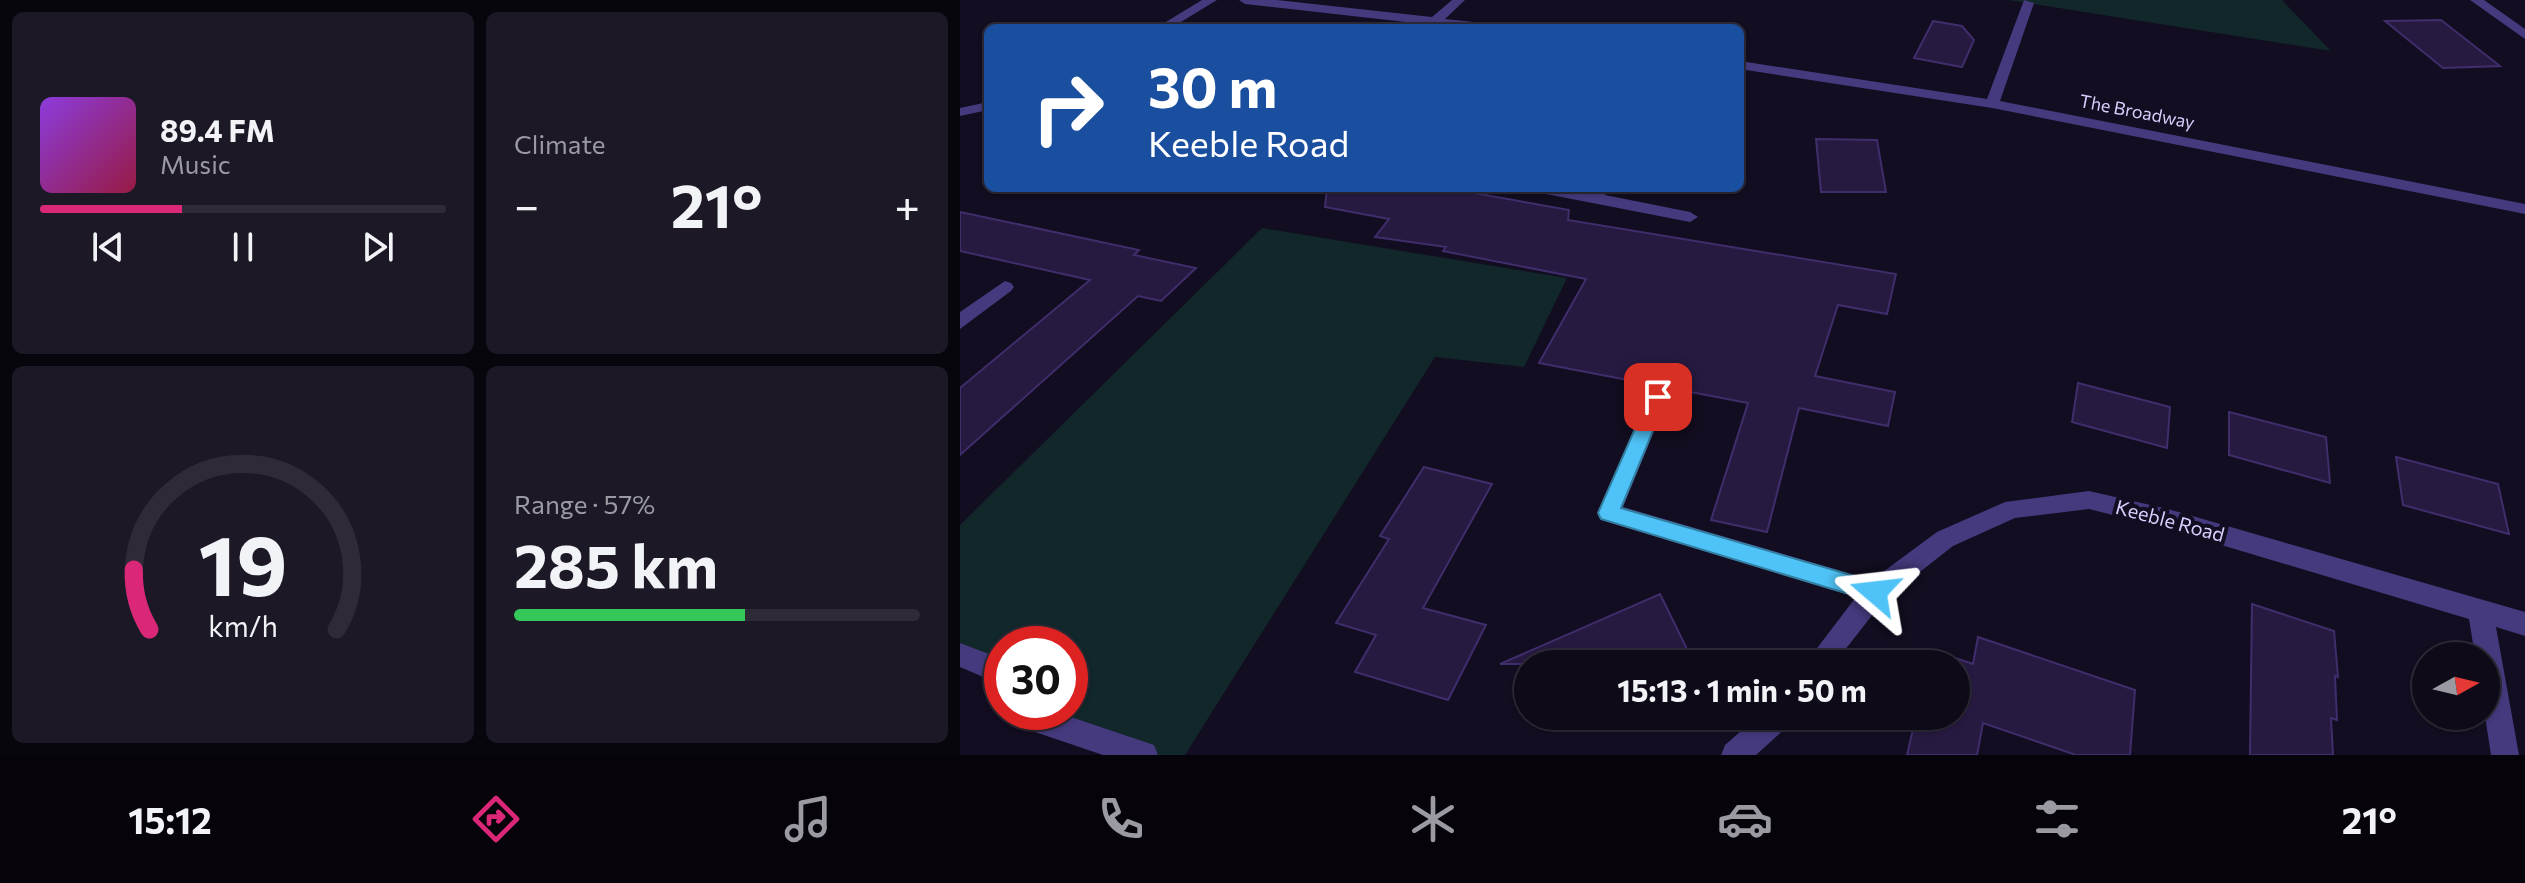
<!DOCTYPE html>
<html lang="en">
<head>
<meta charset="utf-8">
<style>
  :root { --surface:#0e0a18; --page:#1c1825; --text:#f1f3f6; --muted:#9b9aa2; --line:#2e2b37; --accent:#db2777 }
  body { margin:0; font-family:Commissioner,sans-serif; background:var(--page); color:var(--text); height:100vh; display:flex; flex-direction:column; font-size:30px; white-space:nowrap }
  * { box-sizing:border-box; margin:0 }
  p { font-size:26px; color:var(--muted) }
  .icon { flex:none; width:44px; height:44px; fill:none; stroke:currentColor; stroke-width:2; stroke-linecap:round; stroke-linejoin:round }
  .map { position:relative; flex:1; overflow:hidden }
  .panel { display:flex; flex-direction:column; gap:12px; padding:12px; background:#08060d; width:960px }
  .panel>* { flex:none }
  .banner { position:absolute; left:24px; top:24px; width:760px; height:168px; border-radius:12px; box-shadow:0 2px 6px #0004,0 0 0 2px var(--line); background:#1a4fa0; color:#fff; overflow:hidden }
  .needle { width:52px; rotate:82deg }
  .buttons { position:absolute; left:1452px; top:642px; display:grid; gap:16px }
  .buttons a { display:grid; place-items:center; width:88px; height:88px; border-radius:50%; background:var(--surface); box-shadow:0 2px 6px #0004,0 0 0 2px var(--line); font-size:40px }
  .speed { position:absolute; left:24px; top:626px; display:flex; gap:16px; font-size:40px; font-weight:700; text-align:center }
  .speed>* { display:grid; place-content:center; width:104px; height:104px; border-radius:50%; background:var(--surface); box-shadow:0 2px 6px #0004,0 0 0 2px var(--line); line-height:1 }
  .speed .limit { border:12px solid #d22; background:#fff; color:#111 }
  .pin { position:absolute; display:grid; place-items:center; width:68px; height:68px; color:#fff; margin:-34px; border-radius:16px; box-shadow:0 4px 12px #0006 }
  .me { position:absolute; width:88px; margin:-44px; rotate:287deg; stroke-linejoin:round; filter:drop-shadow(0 0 6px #0008) }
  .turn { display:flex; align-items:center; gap:28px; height:168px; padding:0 32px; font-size:36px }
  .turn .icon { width:104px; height:104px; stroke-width:2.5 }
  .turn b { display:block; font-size:56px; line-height:68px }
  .big { font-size:60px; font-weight:700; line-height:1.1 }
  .panel .widget { flex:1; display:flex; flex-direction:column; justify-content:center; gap:12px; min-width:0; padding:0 28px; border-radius:12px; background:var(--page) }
  .panel .dial { align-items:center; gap:0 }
  .dial svg { height:208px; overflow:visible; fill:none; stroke:var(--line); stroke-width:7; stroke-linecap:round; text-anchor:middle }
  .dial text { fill:var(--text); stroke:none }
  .song { display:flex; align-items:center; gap:24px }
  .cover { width:96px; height:96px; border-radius:12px; background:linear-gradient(135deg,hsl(270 70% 55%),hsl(340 70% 35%)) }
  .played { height:8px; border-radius:4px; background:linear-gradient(90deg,var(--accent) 35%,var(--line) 35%) }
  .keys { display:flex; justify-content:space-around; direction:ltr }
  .heat { display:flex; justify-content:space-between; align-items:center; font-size:44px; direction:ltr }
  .charge { height:12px; border-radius:6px; background:linear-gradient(90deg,#34c759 57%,var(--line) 0) }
  .panel .tiles { flex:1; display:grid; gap:12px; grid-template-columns:repeat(2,1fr) }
  .trip { position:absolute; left:554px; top:650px; width:456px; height:80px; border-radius:40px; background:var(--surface); box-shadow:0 2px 6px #0004,0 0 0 2px var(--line); font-weight:700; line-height:80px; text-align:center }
  .menu { display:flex; height:128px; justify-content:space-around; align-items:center; background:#06040a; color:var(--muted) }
  .menu .icon { width:56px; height:56px }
  .menu .selected { color:var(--accent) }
  .menu b { font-size:36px; color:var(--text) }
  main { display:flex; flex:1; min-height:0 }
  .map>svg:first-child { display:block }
  .green { fill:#112729 }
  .building { fill:#261a40; stroke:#402d6b; stroke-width:2 }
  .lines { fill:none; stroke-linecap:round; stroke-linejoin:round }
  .minor { fill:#443a7d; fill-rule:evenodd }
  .route { fill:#4fc3f7; stroke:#337fa1; stroke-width:2 }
  .labels { text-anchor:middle; stroke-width:8; stroke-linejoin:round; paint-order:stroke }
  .far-street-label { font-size:18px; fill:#d8cefd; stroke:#120d20 }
  .street-label { font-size:20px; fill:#d8cefd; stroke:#120d20 }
</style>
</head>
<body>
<main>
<section class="panel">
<div class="tiles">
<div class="widget">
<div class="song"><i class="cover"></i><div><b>89.4 FM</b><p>Music</p></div></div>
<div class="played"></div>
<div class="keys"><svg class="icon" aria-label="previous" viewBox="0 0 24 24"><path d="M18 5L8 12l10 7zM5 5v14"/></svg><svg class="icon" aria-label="pause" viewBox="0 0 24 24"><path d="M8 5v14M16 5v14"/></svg><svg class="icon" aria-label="next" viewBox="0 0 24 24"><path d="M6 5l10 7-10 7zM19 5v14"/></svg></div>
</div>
<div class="widget"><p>Climate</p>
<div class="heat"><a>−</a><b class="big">21°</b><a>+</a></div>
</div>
<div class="widget dial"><svg viewBox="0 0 100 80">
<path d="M14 69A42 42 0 1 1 86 69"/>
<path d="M14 69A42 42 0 0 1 8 46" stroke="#db2777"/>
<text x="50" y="56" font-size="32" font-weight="700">19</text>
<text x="50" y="72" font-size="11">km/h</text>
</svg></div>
<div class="widget"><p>Range · 57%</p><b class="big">285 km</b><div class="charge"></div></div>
</div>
</section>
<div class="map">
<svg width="1565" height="755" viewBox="0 0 1565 755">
  <rect width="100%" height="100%" fill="#120d20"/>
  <path class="green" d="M1048,0H1322L1371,51L1068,3Z
    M302,228L607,278L564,367L475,357L225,755H184L75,712H110V644H42V672L0,655V525Z"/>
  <path class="building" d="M1481,20L1540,66L1483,68L1425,21Z
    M973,21L1002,26L1014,40L1002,67L954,58Z
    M856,139L917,140L926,192H861Z
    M367,188H486L609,210L608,220L936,274L927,314L878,305L855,376L935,392L928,426L839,408L807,532L751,520L788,403L579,363L626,279L483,251L486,247L415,237L429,219L365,207Z
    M0,212L179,250L174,255L236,268L201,301L178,296L0,455V388L130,280L0,251Z
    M1118,383L1210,407L1207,448L1112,422Z
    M1269,412L1366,437L1370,483L1269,455Z
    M1436,457L1538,484L1549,534L1443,505Z
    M464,467L532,484L463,608L526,625L488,700L395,672L416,635L376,623L429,539L420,536Z
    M700,594L728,651L701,664H540Z
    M1292,604L1374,631L1378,677L1375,676L1377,720L1371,718L1373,755H1290Z
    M1018,637L1175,690L1170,755H1116L1023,723L1017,755H947L956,716H996V664H969L972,650L1013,664Z"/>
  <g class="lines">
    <path class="minor" d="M242,0H257L211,28H196Z
      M279,0H317L472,17L492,0H505L485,19L533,24L539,28H499L285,4Z
      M1064,0L1074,3L1040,101L1565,204V214L1032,108L780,69V61L1027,99Z
      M1510,0H1524L1565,29V39Z
      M28,102V110L0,116V108Z
      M573,188H607L631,192L634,188H650L645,195L730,212L738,217L730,222L581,193Z
      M45,281L51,283L54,287L51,291L0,329V312Z
      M698,389L705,392L708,397L663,507L912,580L977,532L1045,502L1129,491L1208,509L1565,612V636L1536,627L1559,755H1531L1525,716L1526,656H1515L1509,619L1208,529L1129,509L1055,518L993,546L924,600L874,664H845L896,597L641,520L638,513L688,397L691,392Z
      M0,643L42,659V685L0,667Z
      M62,712H96L194,745L198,755H143L72,731Z
      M798,716H832L828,726L796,755H761L765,745Z"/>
  </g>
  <path class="route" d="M698,390L707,397L661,508L915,582L922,585L926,592L922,599L915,602L641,519L638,513L689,397Z"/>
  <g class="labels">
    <g class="far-street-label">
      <text transform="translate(1177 112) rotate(11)" y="6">The Broadway</text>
    </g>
    <g class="street-label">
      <text transform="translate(1210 521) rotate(15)" y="7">Keeble Road</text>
    </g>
  </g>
</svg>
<div class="buttons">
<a><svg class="needle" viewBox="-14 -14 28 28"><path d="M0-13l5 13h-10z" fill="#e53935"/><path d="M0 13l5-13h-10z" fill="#9b9aa2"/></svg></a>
</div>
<div class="speed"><div class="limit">30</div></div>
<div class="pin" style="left:698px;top:397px;background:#d93025"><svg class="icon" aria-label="arrive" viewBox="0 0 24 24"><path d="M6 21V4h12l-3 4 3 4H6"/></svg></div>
<svg class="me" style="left:915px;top:592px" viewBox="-20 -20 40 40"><path d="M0-17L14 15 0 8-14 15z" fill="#4fc3f7" stroke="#fff" stroke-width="4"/></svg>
<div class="trip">15:13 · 1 min · 50 m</div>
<div class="banner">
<div class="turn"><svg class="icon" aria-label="right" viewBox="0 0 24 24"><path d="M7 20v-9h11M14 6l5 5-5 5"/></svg><div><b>30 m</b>Keeble Road</div></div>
</div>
</div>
</main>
<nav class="menu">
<b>15:12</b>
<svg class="icon selected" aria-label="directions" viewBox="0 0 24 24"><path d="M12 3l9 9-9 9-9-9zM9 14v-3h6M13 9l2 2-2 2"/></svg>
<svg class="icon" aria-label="music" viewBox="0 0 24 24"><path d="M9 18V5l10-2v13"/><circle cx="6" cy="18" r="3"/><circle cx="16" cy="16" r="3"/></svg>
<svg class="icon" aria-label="phone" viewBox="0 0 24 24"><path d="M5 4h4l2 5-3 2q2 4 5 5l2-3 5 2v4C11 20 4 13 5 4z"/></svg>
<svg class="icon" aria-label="climate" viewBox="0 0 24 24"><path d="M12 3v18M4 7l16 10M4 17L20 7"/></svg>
<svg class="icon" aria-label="car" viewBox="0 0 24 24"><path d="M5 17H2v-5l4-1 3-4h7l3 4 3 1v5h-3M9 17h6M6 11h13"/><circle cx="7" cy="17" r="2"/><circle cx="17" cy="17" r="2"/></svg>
<svg class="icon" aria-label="filters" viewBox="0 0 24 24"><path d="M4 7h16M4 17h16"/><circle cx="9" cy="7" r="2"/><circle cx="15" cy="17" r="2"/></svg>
<b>21°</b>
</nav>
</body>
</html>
